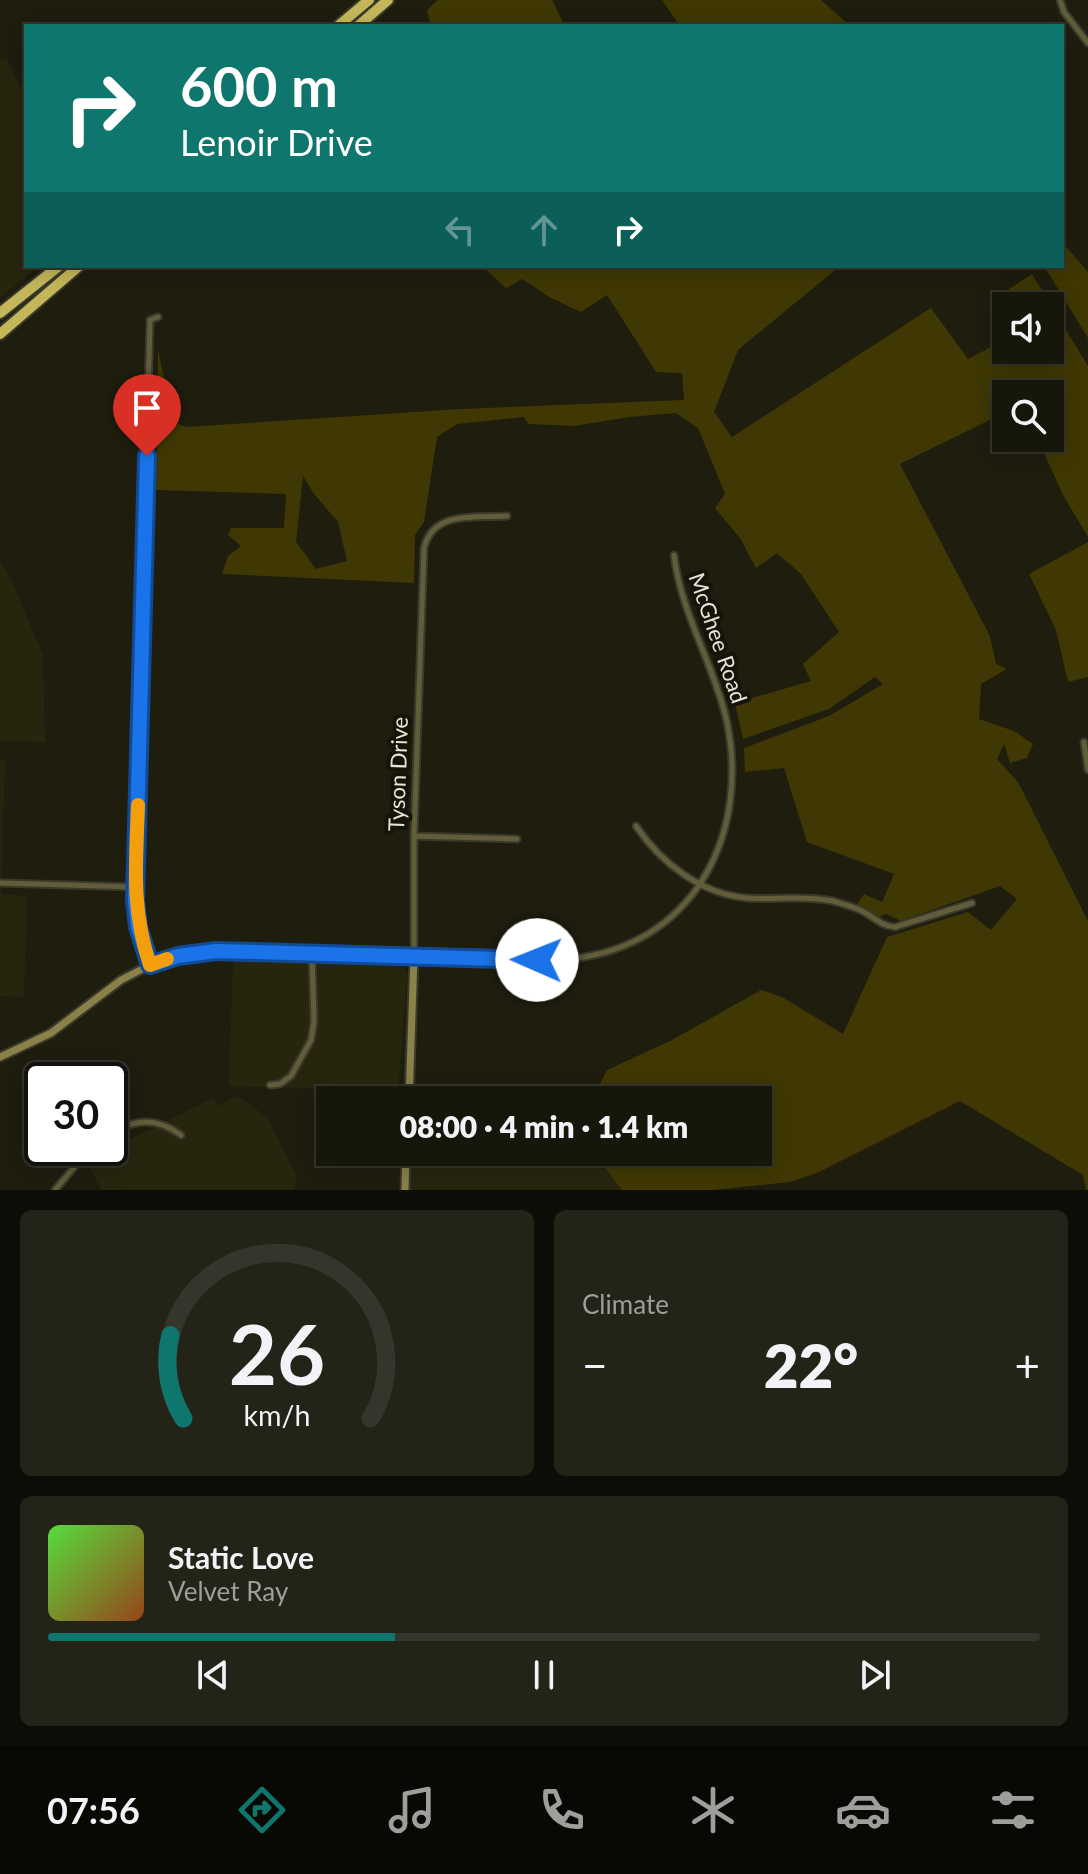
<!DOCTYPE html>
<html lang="en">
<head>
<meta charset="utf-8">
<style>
  :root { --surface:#17160a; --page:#242318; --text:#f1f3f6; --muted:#9e9f9c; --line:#36352b; --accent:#0f766e }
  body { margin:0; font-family:Lato,sans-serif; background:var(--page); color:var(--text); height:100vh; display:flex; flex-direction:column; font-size:30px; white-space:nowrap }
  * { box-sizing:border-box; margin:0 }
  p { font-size:26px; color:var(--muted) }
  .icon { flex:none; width:44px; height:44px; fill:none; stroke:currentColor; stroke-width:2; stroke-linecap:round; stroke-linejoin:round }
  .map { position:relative; height:1190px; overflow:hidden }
  .details { display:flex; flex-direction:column; gap:20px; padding:20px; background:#0d0c06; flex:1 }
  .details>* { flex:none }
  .top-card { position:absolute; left:24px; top:24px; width:1040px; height:244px; border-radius:0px; box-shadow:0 4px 20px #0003,0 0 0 2px var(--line); background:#0f766e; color:#fff; overflow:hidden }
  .controls { position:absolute; left:992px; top:292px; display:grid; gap:16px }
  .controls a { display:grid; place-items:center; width:72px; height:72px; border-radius:0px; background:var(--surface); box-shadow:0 4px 20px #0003,0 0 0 2px var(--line); font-size:40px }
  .speed { position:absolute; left:24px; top:1062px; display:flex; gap:16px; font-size:40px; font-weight:700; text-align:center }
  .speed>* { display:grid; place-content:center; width:104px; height:104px; border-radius:50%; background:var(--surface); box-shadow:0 4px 20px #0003,0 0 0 2px var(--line); line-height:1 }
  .speed .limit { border:4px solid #111; border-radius:12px; background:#fff; color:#111 }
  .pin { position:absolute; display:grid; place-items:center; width:68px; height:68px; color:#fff; margin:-82px -34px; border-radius:50% 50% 50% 0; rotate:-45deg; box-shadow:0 0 8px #0007 }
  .pin .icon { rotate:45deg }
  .me { position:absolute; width:88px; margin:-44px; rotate:271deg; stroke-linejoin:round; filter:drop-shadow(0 0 6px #0008) }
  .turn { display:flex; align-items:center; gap:28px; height:168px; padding:0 24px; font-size:36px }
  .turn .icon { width:104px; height:104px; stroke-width:2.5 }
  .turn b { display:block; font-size:56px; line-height:68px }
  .lanes { display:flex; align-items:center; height:76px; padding:0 24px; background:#0003; justify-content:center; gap:40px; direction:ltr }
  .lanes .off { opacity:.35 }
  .big { font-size:60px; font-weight:800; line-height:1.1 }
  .details .tile { flex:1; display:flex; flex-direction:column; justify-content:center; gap:12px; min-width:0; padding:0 28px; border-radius:12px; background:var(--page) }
  .details .dial { align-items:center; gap:0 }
  .dial svg { height:208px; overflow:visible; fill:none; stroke:var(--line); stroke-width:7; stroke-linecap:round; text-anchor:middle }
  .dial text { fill:var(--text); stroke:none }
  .song { display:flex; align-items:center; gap:24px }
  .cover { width:96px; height:96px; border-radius:12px; background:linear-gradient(135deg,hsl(110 70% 55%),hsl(20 70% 35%)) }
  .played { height:8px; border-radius:4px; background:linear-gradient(90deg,var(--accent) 35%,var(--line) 35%) }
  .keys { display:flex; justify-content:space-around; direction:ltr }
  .heat { display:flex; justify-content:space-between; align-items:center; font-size:44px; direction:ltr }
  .details .tiles { flex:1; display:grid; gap:20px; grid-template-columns:1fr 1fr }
  .tile:last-child { grid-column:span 2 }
  .trip { position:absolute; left:316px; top:1086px; width:456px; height:80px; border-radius:0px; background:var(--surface); box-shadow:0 4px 20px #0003,0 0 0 2px var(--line); font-weight:800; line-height:80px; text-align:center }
  .tab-bar { display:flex; height:128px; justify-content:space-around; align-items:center; background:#090904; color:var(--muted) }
  .tab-bar .icon { width:56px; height:56px }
  .tab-bar .active { color:var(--accent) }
  .tab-bar b { font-size:36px; color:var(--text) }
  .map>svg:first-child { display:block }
  .built { fill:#28250f }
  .green { fill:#3f3804; fill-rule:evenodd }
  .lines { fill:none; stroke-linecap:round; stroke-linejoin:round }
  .street-casing { stroke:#3b392b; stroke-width:9 }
  .secondary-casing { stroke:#3b392b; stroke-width:11 }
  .highway-casing { stroke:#3b392b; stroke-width:14 }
  .street { stroke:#615d3a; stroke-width:5 }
  .secondary { stroke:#898148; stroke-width:7 }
  .highway { stroke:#c4b75a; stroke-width:10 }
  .route-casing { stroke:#114b97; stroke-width:20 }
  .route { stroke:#1a73e8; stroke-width:14 }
  .slow { stroke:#f59e0b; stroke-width:14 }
  .labels { text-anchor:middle; stroke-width:8; stroke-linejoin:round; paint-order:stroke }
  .street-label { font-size:22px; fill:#e5e4da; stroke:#161406 }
</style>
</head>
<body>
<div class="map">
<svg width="1088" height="1190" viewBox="0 0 1088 1190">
  <rect width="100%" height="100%" fill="#1f1d0e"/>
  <path class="built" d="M6,58L26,99V266H38L0,298V61Z
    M0,561L11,579L43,655L45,742L0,741Z
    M0,760L5,761L1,894L27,896L24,997L0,996Z
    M233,955L398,962L407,973L398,1095L305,1088L229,1086Z
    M237,1096L267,1117L297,1177L294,1190H101L87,1161L213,1098L217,1106Z
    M410,1155L442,1159L604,1165L622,1190H410Z"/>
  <path class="green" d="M438,0H552L565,26H431L427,10Z
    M662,0H821L850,26H680Z
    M1062,242L1088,272V338L1044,266H1062Z
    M488,266H840L738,350L714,412L732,437L931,308L968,359L1006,339V350H1050V306H1016L1009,289L1032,274L1088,366V537L1063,495L1037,438H1050V394H1006V412L900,464L990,636L996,664L1007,669L981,684L979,719L1014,731L1033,744L1027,758L1010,763L1004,744L997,759L1018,782L1088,921V1190H1086L1083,1175L960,1101L817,1173L790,1182L713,1190H622L603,1165L442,1159L457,1152H758V1100H592L607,1070L670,1041L761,990L782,997L843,1034L887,937L968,912L991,930L1017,899L1000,886L901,921L886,914L879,917L857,904L864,894L882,902L894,874L807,842L784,768L745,772L744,748L829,716L883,684L875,677L829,709L743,739L735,703L811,681L803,664L839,632L801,574L777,553L756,568L740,538L715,508L725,494L698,428L676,413L629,417L574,426L528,424L524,417L457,424L437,437L424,522L415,535L414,583L222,574L228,556L241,546L228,535L231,528H284L286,494L156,490L158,350L173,422L186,427L461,409L684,400L682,373L656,372L607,295L581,312L551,298L522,279L506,288L484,268ZM303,476L314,494L338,522L347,561L316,569L296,542Z
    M1088,542V677L1068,682L1056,630L1029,574Z"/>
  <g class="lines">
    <g class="street-casing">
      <path id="street" d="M1060,0L1064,12L1088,43
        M507,516C476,518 433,510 424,548L414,836V956C446,957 479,958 511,959C535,959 560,961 584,957C699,938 749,829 727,722C714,664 681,614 674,555
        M1084,742L1088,770
        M636,826C661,863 701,894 747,898C776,900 803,895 833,901C843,904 852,906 862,911C874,917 881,926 895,927L972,903
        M414,836L517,839
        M0,883L135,887
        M150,965L138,927L135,901L150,320L158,317
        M270,1085L280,1084L291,1076L311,1040L314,1021L312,954
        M110,1133C136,1119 156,1117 181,1135
        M55,1190L90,1148"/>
    </g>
    <g class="secondary-casing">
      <path id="secondary" d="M0,1057L51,1033L121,980L150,965L178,956L216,951L414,956L409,1100
        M405,1190L406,1152"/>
    </g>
    <g class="highway-casing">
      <path id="highway" d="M338,26L369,0
        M358,26L388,0
        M0,313L59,266
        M0,334L79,266"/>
    </g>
    <use href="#street" class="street"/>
    <use href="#secondary" class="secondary"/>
    <use href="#highway" class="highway"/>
  </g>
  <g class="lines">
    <g class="route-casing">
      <path id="route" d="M147,456L135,901L138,927L150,965L178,956L216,951L537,960"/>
    </g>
    <use href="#route" class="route"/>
    <path class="slow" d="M138,805C136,863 131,909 150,965L167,959"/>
  </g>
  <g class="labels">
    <g class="street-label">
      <text transform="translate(718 638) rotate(71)" y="8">McGhee Road</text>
      <text transform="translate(398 774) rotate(-88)" y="8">Tyson Drive</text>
    </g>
  </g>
</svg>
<div class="controls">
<a><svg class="icon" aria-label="sound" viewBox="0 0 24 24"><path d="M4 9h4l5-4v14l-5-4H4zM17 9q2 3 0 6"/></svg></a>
<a><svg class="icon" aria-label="search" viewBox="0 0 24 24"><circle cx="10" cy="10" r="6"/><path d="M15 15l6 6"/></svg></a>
</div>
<div class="speed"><div class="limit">30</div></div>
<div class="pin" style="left:147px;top:456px;background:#d93025"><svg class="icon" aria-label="arrive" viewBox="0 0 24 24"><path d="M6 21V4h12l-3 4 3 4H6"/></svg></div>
<svg class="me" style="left:537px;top:960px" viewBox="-20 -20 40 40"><circle r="19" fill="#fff"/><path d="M0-13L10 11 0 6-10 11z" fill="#1a73e8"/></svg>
<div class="trip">08:00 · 4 min · 1.4 km</div>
<div class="top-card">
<div class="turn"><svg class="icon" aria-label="right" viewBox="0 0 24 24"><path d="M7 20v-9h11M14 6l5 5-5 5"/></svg><div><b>600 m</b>Lenoir Drive</div></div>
<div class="lanes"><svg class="icon off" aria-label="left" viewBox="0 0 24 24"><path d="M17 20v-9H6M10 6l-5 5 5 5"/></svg><svg class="icon off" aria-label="ahead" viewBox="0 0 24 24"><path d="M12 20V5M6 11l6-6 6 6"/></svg><svg class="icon" aria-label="right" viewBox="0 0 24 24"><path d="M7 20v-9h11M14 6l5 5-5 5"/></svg></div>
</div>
</div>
<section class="details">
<div class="tiles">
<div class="tile dial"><svg viewBox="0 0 100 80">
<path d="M14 69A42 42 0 1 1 86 69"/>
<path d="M14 69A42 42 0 0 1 9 37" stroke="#0f766e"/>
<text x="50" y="56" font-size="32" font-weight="700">26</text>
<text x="50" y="72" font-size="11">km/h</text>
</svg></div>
<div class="tile"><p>Climate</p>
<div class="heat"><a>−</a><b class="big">22°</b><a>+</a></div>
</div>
<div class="tile">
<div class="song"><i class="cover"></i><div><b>Static Love</b><p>Velvet Ray</p></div></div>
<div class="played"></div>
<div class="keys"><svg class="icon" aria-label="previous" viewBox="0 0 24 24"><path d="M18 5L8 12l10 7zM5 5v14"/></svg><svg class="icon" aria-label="pause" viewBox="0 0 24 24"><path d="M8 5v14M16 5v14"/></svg><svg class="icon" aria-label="next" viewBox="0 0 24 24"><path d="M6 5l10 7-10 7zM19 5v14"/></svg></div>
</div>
</div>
</section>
<nav class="tab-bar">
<b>07:56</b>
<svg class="icon active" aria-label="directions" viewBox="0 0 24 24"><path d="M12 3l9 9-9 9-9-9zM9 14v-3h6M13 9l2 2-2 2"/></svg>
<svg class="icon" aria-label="music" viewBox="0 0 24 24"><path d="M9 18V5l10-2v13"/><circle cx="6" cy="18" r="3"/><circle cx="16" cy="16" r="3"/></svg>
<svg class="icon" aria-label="phone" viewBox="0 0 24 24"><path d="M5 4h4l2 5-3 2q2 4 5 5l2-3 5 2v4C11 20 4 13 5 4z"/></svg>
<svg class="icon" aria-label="climate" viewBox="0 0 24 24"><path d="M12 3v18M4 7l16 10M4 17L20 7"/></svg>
<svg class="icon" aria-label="car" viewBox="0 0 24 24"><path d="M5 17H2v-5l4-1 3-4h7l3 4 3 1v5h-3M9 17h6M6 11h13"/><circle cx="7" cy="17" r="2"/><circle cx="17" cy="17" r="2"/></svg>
<svg class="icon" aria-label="filters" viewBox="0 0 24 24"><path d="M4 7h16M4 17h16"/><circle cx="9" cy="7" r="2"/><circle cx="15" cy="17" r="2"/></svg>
</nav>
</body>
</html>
